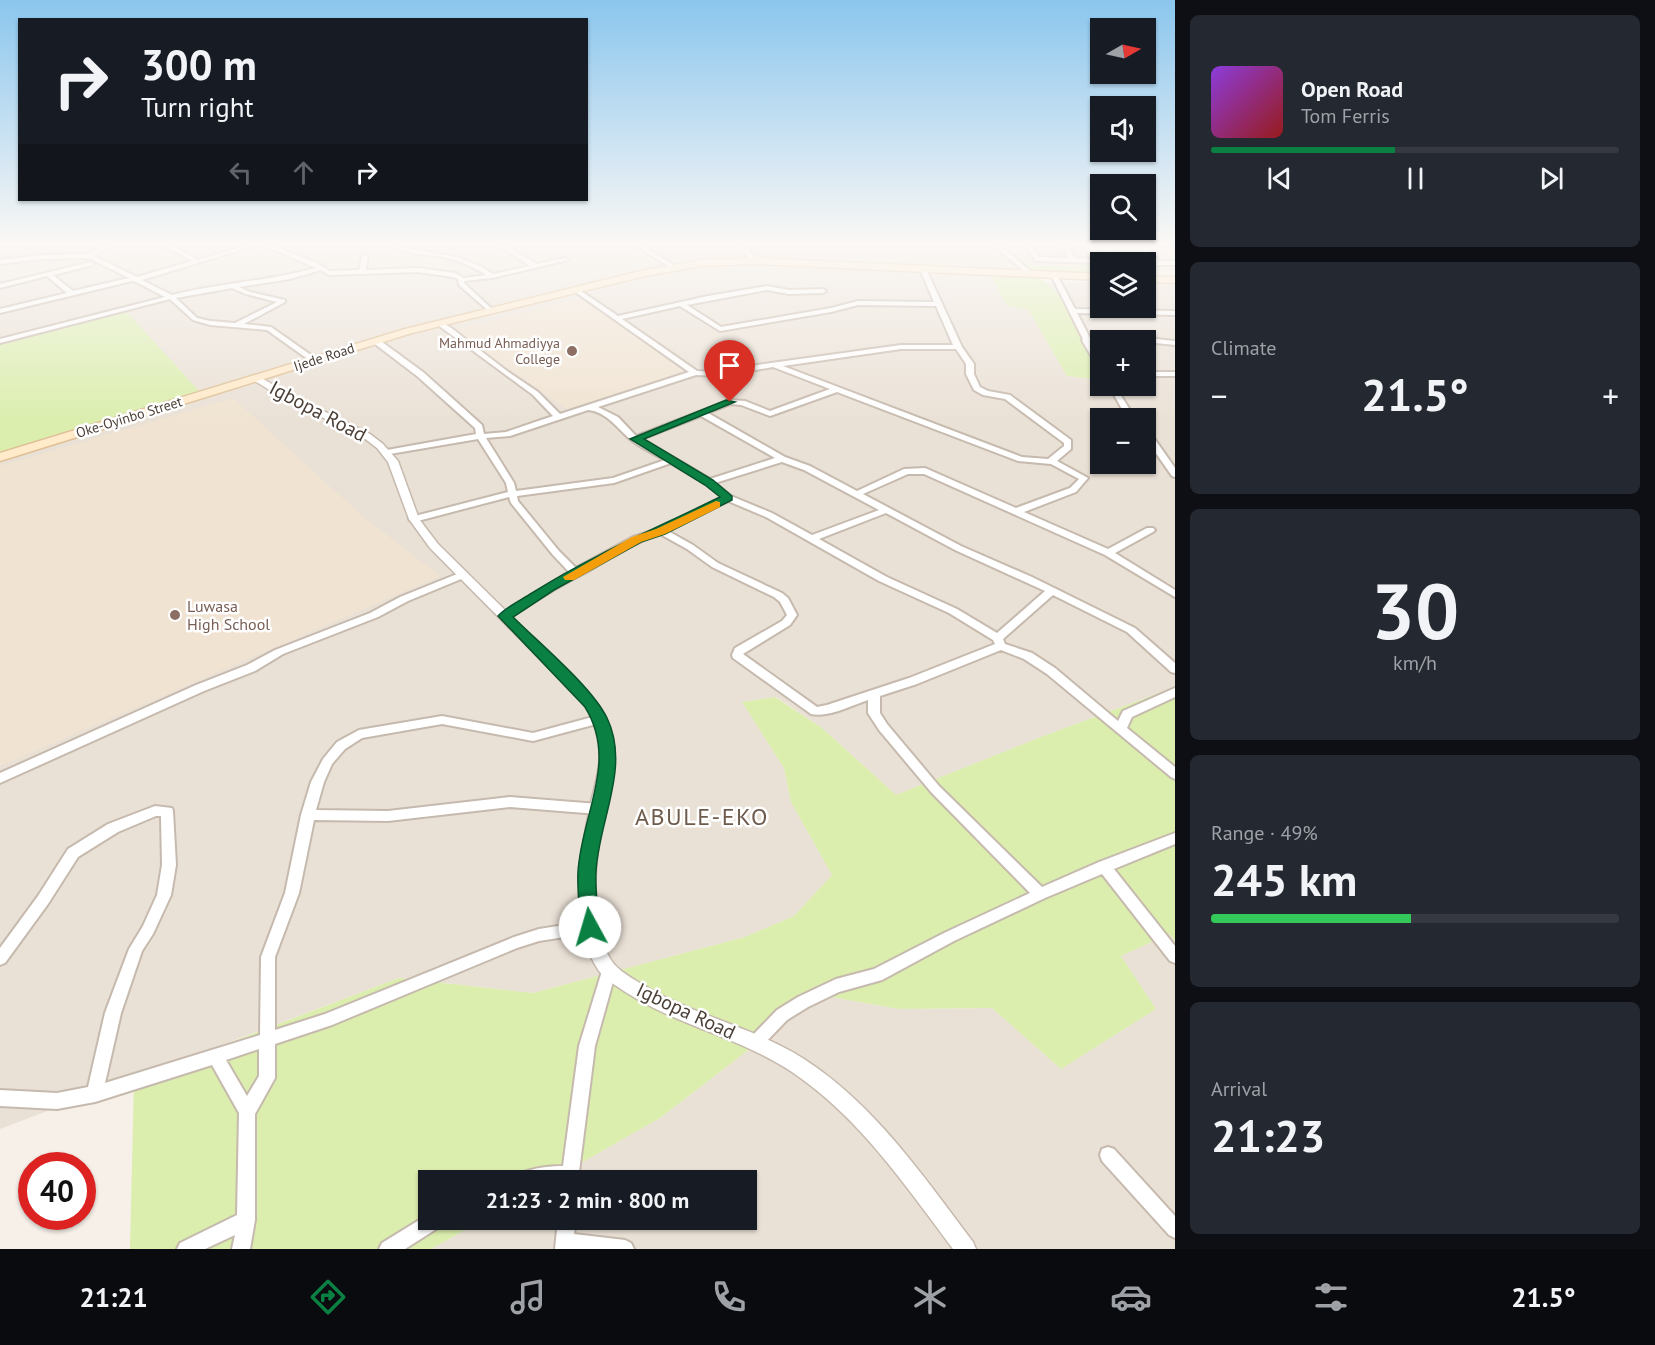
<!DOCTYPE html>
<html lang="en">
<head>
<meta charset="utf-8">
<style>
  :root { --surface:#171b24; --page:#242831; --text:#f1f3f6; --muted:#9ea1a6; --line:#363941; --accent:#0b8043 }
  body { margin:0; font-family:"PT Sans",sans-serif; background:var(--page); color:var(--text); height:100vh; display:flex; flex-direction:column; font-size:22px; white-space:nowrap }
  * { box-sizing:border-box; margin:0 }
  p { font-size:20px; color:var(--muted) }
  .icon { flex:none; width:33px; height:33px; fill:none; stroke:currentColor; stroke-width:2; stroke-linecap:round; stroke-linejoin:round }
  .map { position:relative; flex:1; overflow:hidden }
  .panel { display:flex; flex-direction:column; gap:15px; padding:15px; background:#0d0f14; width:480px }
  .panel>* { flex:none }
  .hud { position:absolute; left:18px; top:18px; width:570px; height:183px; border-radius:0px; box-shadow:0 2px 4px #0004; background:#171b24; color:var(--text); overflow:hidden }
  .needle { width:39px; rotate:81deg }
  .fabs { position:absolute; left:1090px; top:18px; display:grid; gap:12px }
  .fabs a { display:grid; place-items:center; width:66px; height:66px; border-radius:0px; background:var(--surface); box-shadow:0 2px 4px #0004; font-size:30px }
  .speed { position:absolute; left:18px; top:1152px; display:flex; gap:12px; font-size:30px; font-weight:700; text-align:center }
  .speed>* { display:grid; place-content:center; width:78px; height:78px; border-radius:50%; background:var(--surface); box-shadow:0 2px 4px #0004; line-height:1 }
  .speed .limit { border:9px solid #d22; background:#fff; color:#111 }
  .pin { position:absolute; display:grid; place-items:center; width:51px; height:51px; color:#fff; margin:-62px -26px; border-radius:50% 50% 50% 0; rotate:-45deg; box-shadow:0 0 6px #0007 }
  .pin .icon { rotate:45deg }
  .me { position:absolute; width:66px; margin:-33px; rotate:354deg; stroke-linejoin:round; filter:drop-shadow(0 0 4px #0008) }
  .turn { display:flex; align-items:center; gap:21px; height:126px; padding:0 24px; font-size:27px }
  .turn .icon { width:78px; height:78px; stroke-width:2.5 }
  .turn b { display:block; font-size:42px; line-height:51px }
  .lanes { display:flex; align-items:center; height:57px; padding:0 24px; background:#0003; justify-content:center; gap:30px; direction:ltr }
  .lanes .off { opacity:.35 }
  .big { font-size:45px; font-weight:600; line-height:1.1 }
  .panel .card { flex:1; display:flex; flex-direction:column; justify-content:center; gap:9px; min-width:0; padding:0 21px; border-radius:9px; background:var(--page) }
  .panel .dial { align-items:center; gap:0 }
  .dial b { font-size:78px; line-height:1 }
  .song { display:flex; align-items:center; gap:18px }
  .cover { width:72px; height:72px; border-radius:9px; background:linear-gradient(135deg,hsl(270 70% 55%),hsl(0 70% 35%)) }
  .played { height:6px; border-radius:3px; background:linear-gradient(90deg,var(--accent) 45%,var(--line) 45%) }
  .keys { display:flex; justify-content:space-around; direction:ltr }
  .heat { display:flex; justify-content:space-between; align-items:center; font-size:33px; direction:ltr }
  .charge { height:9px; border-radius:4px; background:linear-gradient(90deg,#34c759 49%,var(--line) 0) }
  .trip { position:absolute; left:418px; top:1170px; width:339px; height:60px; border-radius:0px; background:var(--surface); box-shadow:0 2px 4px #0004; font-weight:600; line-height:60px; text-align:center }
  .dock { display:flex; height:96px; justify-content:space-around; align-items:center; background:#090b0e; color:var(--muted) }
  .dock .icon { width:42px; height:42px }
  .dock .selected { color:var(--accent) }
  .dock b { font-size:27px; color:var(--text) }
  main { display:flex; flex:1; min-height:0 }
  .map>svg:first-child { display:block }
  .residential { fill:#eae1d6; fill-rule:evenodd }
  .education { fill:#f0e3d1 }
  .green { fill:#dbeeae }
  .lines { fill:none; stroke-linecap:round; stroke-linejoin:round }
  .minor-casing { stroke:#c6b9ad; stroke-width:4 }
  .tertiary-casing { stroke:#c6b9ad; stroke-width:3 }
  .secondary-casing { stroke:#debf96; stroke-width:3 }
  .minor { fill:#fff; fill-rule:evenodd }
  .tertiary { fill:#fff; fill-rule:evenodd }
  .secondary { fill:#ffeaca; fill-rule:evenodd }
  .route { fill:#0b8043; stroke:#07532c; stroke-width:1.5 }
  .slow { fill:#f59e0b }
  .education-dot { fill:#8d6e63; stroke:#fff; stroke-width:2 }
  .labels { text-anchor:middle; stroke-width:5; stroke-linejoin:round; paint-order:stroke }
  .far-education-label { font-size:14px; fill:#785e54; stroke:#fff; text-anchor:end }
  .far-street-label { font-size:14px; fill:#4b3f36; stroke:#fff }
  .education-label { font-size:16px; fill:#785e54; stroke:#fff; text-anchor:start }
  .near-street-label { font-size:20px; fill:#4b3f36; stroke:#fff }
  .near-quarter-label { font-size:24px; letter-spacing:1.5px; fill:#6f5b4c; stroke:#fff }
</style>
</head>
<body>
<main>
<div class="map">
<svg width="1175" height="1249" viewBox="0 0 1175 1249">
  <rect width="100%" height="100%" fill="#f6f0e9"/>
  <path class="residential" d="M0,246H1175V271L1146,270V262H1101V268L1018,266L1030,277L991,276L1028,308L1067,376L1101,380V386H1146V340H1101V369L1065,304L1047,283H1101V308H1146V284L1175,285V687L1041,737L896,795L822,728L776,697L742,702L784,768L791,802L832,875L794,916L745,937L533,993L399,978L0,1129ZM1101,418H1146V464H1101Z
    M1169,934L1175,941V1249H431L483,1220H747V1180H551L660,1118L820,995L899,1009L992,1008L1061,1069L1156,1009L1121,956Z"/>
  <path class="education" d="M581,298L673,358L688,371L687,373L567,409L453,330Z
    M233,398L361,515L440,576L0,766V466Z"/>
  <path class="green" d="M1027,265L1101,268V276L1037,273Z
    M991,275C1005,276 1024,274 1038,278C1059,284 1090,349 1101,369V380L1067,376L1028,309L1007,306Z
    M126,311L199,391L0,452V344Z
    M1175,687V941L1169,934L1121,956L1156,1009L1061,1069L992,1008L899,1009L820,995L660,1118L551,1180H429V1220H483L431,1249H130L134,1079L399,978L533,993L745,937L794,916L832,875L791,802L784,768L742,702L775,697L822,728L896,795L1041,737Z"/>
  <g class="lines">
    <g class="minor-casing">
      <path id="minor" d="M102,246H109L94,256L137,277L192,261L165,246H173L198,260L244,246H254L142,280L172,295C220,283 269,281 316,268L265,246H274L317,263L330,271L359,270L362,257L365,255L368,257L366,270L417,268L455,273L464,278L486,275C471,265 455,259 437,256C423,254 407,254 395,246L457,257L480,266L493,274L530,266L500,246H507L537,264L565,258L568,260L492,278L464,281V283L493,310L494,311L491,313L459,285L458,279L453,277L417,272L329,275L321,270L290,279L239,287L250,292L285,300V302L244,324L271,327L315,358V362H312L267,330L210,325L193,320L170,299L0,343V339L165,297L136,282L132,281L0,313V309L67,293L47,276L0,288V284L91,262L94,264L93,265L53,275L73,291L129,278L89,258L42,259L0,264V260L42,255L89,254ZM232,288L246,294L277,302L235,323L210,321L197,318L176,298Z
        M636,246H643L678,268L673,269Z
        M738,246H745L753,254L756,262H752L748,256Z
        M994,246H1001L1033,273V275H1029Z
        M1026,246H1032L1039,257L1069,258L1061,246H1067L1075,258L1112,260L1101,246H1107L1119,260L1127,262L1101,263L1037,261L1035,260Z
        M1140,246H1146L1159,261H1175V265H1146V262H1144L1152,261Z
        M923,267L926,269L962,347L974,364V374L980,387L988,391L1010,395L1071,440V449L1057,461L1088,478L1076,492L1024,512L1108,549L1147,528H1153L1155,530L1153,532L1115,553L1175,590V597L1105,555L924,474H908L863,494L961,546L1032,577L1135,628L1175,663V673L1171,672L1127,632L1053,595L1003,639L1005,644L1032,653L1055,668L1118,721L1123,711L1175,688V697L1132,717L1127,728L1175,767V779L1171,777L1047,674L1024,659L1001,650L917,684L880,696V713L887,724L939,786L1042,887L1099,862L1175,833V844L1114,869L1175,946V963L1170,961L1102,874L1045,898L954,941L882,980L839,992L808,1007L787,1020L760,1048L755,1050L750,1048L747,1043L750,1038L777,1010L798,997L836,979L874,969L944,933L1030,893L931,792L879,730L868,713V700C852,705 829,718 811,714L733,658L732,655L735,648L782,621L787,615L780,602L774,597L712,567L687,549L660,534C629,544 605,563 577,577C553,589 531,604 509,618H501L500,616L501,614L569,572L553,555L511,503L509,497L414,522L411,521L409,519L411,517L508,492L506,483L478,439L384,455V451L387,450L476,434L475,428L417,376L371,341L378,339L423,372L482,425L484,434L506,432L553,416L533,395L438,325V323H442L450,327L507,371L538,392L560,414L689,372L574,291V289H578L618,316L708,296L767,286L789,290L823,289L826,291L823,293L789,294L767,290L687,305L721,327L831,308L858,301L934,302L920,269ZM858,305L936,306L953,345H901L757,365L722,372L697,371L622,319L680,306L720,331L831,312ZM901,349H956L966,364V374L974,390L983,395L1005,399L1064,443V446L1048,459L1022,457L783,366ZM773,367L830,389L770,411L745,401L730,400L636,436L618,417L598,407L696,375L722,376ZM837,392L1018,461L1051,464L1079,479L1070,488L1016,508L925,468L904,469L857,491L810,466L785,457L708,413L731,404L741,405L770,416ZM588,410C607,412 617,428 631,440C641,448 654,454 665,460L613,478L516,491L514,483L486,438L510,436ZM701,416L775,458L710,479L642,439ZM782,462L804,470L879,510L812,535L772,513L731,496L715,483ZM671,463L706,484L722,497L658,529L633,537L576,568L559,551L518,501L517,496L614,483ZM728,501L766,517L879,581L949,613L993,640L995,644L909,678L827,705L817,707L743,654L790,625L797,615L788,598L782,593L718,563L693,545L668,531ZM886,513L955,550L1045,591L997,633L957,609L887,577L819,539Z
        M1052,274L1057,275L1075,309L1175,311V315L1077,313L1090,338L1137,337L1175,341V345L1146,342V340L1092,342L1101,359V368H1098L1082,340L1083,339L1051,275Z
        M1146,372H1175V376H1146Z
        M1109,386H1115L1135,418H1127Z
        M1146,431H1149L1175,468V477L1172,476L1146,439Z
        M462,572L466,573L467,575L466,577L408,601L378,617L283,654L255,671L204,691L0,783V773L196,685L247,665L275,650L370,613L400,597Z
        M600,715L604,716L606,719L604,722L533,741L442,724L362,738L345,749L332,764L324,782L316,810L388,811L510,797L598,804L602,806L604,809L602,812L598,814L510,807L388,821L314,820L299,893L275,957V1030L325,1014L514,937L539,929L590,921L595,923L597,927L595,931L590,933L539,941L517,948L332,1025L275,1044V1078L255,1114V1220L250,1249H232L235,1235L205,1249H177L180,1243L237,1215L239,1113L212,1065L95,1102L57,1109L0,1106V1090L57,1093L88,1087L105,1013L129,949L143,926L157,895L162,865L161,816H156L118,832L78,857L48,904L5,963L0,965V948L38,896L68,849L108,824L155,806L172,808L173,811L176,865L171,895L153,934L142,951L121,1013L105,1083L260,1035L261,957L285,893L301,815L311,782L323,759L337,742L359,730L442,716L533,733ZM259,1049V1076L247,1096L226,1060Z
        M609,965L614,966L616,971L595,1046L578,1180H517L519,1174C533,1168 548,1166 563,1166L579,1046L602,971L604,966Z
        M1108,1147L1114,1149L1175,1216V1238L1169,1235L1102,1161L1100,1155L1102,1149Z
        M429,1214V1220H444L441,1226L405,1249H379L382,1243Z
        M558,1220H576L574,1234L625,1240L631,1243L634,1249H555Z"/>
    </g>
    <g class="tertiary-casing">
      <path id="tertiary" d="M258,376L287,393L370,434L383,444L398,461L419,519L438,544L582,686C595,699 606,714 611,732C618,757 609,783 605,808C598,844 592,880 597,917C599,931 603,948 611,960C618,971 632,978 643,985C694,1016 754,1027 804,1059C875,1105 923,1176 973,1242L976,1249H953C905,1185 859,1117 792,1072C741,1038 679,1026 627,993C618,987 606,980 599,971C567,923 580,855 591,802C597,779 604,754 597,730C593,715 584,704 573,692L430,548L409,519L388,462L377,448L364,438L281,397L255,381L254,379Z"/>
    </g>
    <g class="secondary-casing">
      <path id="secondary" d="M754,258L1101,274V280L754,264L701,266L645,276L412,333L0,461V453L405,329L645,270L701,260Z
        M1146,276L1175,277V283L1146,282Z"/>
    </g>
    <use href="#minor" class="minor"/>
    <use href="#tertiary" class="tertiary"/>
    <use href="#secondary" class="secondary"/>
  </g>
  <linearGradient id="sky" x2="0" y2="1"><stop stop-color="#8bc6ee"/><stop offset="0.58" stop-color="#fbf8f5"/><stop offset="1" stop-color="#fbf8f5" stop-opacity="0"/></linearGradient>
  <rect width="1175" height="421" fill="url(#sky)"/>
  <path class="route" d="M726,400L735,402L644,439L713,480L732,496V500L665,534L641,542L554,590L513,617C539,643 592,687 607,718C631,767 598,822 596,872C595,890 598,909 599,927L597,933L590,935L584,933L581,927C580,909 577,890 578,872C581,815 619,762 585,707L498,616C506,607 521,600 532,593C592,555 657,528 720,497L705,485L630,439Z"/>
  <path class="slow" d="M716,501L720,502V507L665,534L641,542L574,580H565L563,577L632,537L656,529Z"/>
  <g class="education-dot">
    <circle cx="572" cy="351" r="6"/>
    <circle cx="175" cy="615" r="6"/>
  </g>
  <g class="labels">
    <g class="far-education-label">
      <text x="560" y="348">Mahmud Ahmadiyya<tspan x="560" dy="16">College</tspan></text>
    </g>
    <g class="far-street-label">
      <text transform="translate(324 357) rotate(-18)" y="5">Ijede Road</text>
      <text transform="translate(129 417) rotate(-17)" y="5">Oke-Oyinbo Street</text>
    </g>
    <g class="education-label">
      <text x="187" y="612">Luwasa<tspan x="187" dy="18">High School</tspan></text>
    </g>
    <g class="near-street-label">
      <text transform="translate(318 411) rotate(28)" y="7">Igbopa Road</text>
      <text transform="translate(686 1011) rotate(25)" y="7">Igbopa Road</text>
    </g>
    <g class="near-quarter-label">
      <text x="702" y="825">ABULE-EKO</text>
    </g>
  </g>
</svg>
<div class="fabs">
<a><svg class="needle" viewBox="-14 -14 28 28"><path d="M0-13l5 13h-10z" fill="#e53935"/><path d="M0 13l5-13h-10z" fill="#9ea1a6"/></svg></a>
<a><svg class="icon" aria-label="sound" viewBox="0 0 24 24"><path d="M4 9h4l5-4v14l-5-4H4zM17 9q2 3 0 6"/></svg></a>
<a><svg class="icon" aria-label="search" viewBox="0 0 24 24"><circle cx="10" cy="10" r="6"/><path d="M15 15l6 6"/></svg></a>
<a><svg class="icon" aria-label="layers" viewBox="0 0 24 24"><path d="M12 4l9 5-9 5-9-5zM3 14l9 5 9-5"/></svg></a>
<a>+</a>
<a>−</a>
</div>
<div class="speed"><div class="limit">40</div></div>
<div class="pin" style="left:730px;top:402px;background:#d93025"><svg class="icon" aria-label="arrive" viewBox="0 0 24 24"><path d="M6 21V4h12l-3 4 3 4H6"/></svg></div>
<svg class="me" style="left:590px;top:927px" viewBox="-20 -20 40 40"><circle r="19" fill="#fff"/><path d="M0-13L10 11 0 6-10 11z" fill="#0b8043"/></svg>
<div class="trip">21:23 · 2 min · 800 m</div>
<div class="hud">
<div class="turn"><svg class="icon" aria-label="right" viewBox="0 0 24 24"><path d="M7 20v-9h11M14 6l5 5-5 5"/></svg><div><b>300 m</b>Turn right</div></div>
<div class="lanes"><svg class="icon off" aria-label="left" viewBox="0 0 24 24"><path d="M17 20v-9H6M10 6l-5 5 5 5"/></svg><svg class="icon off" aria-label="ahead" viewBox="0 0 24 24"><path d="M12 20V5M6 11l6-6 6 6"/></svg><svg class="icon" aria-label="right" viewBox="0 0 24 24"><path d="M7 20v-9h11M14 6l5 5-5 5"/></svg></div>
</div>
</div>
<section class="panel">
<div class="card">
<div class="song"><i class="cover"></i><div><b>Open Road</b><p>Tom Ferris</p></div></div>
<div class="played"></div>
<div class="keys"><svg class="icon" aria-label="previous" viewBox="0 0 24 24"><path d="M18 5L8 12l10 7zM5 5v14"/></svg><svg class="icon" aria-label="pause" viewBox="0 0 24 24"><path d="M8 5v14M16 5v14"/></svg><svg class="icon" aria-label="next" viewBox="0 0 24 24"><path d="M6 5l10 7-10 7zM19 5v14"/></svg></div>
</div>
<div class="card"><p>Climate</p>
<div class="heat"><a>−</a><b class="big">21.5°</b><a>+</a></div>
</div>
<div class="card dial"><b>30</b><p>km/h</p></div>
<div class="card"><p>Range · 49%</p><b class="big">245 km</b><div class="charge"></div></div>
<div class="card"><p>Arrival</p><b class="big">21:23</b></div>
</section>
</main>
<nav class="dock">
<b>21:21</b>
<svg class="icon selected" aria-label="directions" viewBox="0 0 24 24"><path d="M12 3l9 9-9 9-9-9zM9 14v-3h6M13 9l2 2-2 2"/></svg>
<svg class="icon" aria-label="music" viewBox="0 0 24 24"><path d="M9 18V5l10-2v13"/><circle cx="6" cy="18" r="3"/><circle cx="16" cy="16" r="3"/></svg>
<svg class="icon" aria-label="phone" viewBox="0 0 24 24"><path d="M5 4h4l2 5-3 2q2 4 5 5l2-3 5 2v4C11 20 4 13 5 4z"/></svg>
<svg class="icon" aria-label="climate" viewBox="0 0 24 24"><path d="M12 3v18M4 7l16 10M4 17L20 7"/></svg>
<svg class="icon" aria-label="car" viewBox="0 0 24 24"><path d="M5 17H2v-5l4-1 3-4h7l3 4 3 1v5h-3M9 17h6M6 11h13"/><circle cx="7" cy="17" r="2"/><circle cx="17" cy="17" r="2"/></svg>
<svg class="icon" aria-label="filters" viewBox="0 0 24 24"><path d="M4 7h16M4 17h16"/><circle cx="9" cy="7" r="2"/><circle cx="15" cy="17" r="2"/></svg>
<b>21.5°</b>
</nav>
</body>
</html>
